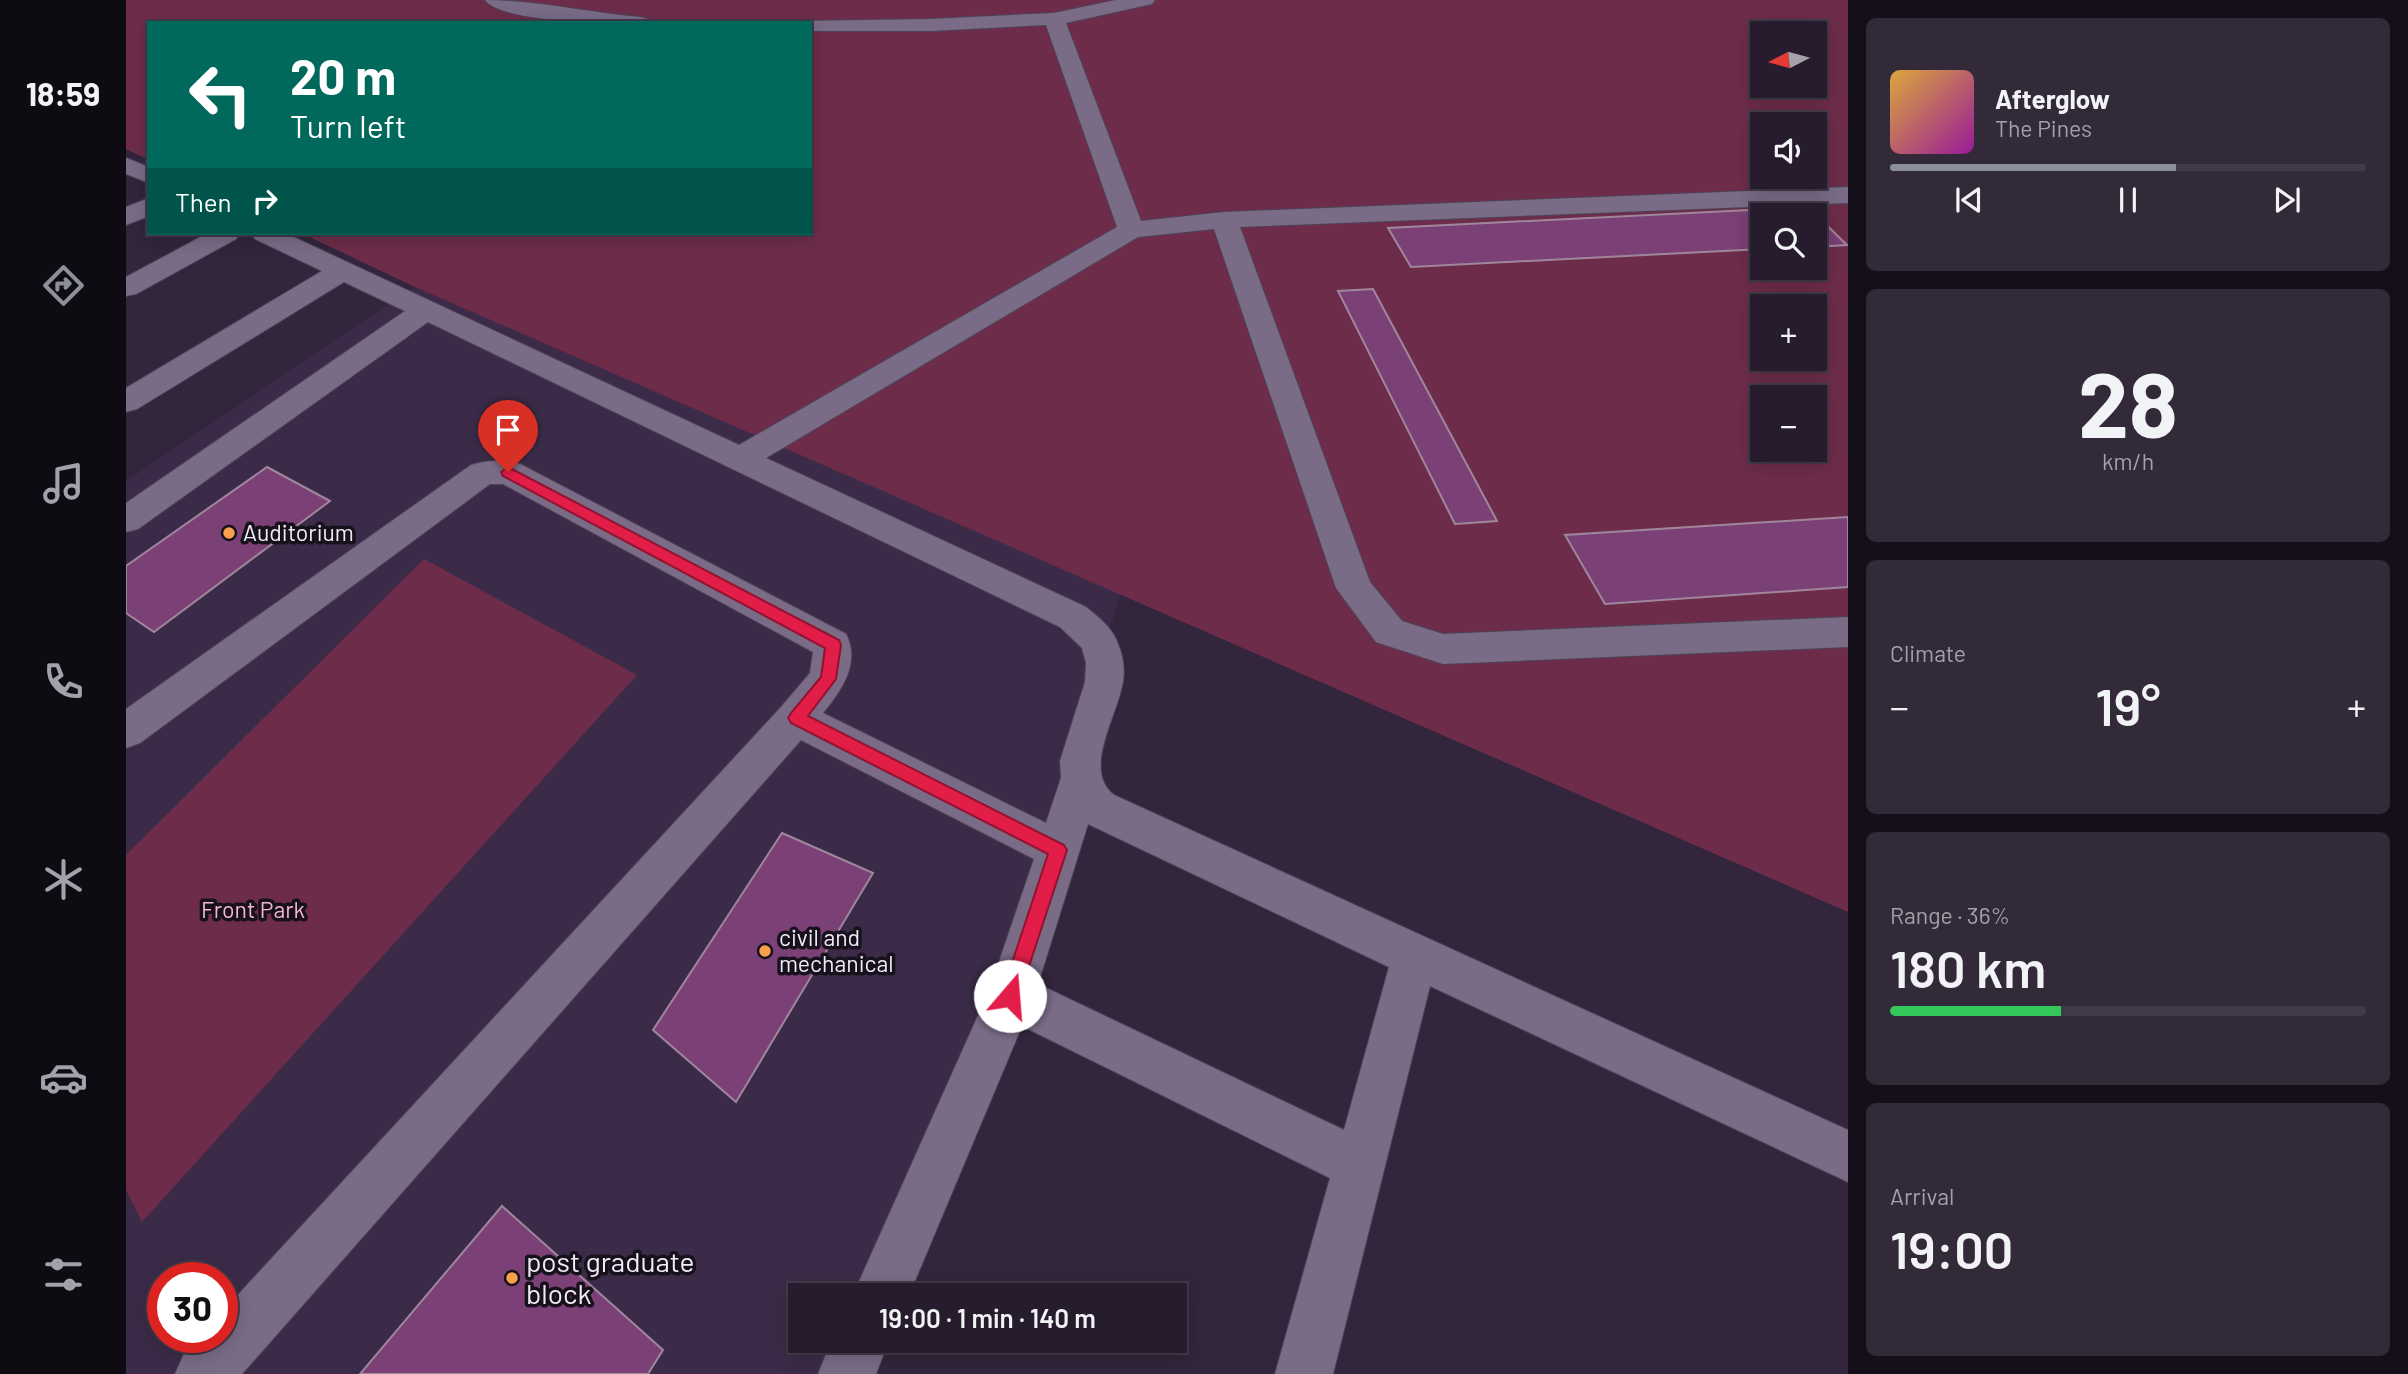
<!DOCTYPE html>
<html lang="en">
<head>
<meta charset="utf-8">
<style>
  :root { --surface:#261c2d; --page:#322939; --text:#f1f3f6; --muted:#a4a1aa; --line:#423a49; --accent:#8c9099 }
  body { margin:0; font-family:Barlow,sans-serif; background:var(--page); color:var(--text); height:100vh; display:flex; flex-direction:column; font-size:26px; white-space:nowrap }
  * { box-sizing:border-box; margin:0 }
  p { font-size:23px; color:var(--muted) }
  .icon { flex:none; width:38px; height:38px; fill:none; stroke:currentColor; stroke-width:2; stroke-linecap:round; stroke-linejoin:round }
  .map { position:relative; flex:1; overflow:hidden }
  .panel { display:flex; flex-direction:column; gap:18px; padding:18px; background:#150f19; width:560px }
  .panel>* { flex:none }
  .top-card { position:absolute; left:21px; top:21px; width:665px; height:214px; border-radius:0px; box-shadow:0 4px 18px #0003,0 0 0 2px var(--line); background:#00695c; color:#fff; overflow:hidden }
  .needle { width:46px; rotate:264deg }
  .fabs { position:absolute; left:1624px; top:21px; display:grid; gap:14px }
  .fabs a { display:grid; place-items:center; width:77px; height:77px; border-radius:0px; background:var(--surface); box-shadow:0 4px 18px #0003,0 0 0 2px var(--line); font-size:35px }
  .speed { position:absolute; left:21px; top:1262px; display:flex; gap:14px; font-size:35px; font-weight:700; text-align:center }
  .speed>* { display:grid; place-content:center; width:91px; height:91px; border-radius:50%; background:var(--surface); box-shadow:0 4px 18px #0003,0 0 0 2px var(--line); line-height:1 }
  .speed .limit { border:10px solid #d22; background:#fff; color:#111 }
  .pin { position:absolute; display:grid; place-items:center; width:60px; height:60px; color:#fff; margin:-72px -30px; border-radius:50% 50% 50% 0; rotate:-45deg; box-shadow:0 0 7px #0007 }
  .pin .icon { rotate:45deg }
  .me { position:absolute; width:77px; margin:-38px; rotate:18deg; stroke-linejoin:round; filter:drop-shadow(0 0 5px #0008) }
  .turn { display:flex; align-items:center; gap:24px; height:147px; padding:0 28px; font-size:32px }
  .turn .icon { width:91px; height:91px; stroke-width:2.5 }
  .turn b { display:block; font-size:49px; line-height:60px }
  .then { display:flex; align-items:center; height:66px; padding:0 28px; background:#0003; gap:14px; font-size:26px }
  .big { font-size:52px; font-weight:600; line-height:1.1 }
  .panel .tile { flex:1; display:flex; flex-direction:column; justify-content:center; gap:10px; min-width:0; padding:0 24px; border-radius:10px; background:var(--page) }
  .panel .dial { align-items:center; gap:0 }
  .dial b { font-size:91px; line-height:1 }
  .song { display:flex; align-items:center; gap:21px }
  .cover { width:84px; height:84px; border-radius:10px; background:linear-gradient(135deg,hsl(40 70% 55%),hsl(300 70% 35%)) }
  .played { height:7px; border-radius:4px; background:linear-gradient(90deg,var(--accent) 60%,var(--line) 60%) }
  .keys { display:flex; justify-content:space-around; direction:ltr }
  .heat { display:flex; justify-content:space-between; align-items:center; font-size:38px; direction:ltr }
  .charge { height:10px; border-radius:5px; background:linear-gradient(90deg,#34c759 36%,var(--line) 0) }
  .trip { position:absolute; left:662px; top:1283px; width:399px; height:70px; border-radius:0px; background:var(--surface); box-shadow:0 4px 18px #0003,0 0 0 2px var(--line); font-weight:600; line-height:70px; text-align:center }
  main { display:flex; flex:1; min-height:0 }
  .tabs { display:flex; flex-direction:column; width:126px; justify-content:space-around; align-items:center; background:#0f0b12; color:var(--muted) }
  .tabs .icon { width:49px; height:49px }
  .tabs .on { color:var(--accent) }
  .tabs b { font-size:32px; color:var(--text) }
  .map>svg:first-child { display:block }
  .built { fill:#3b2b48; fill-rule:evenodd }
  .green { fill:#6d2d4a; fill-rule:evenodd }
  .building { fill:#7b4075; stroke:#a0869c; stroke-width:2 }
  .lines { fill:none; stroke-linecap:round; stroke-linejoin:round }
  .minor-casing { stroke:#4e4357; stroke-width:2 }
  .minor { fill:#7a6c87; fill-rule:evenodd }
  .route { fill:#e11d48; stroke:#92132f; stroke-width:2 }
  .poi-dot { fill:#f8a04b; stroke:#17111c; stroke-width:2.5 }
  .labels { text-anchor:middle; stroke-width:7; stroke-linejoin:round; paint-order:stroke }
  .poi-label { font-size:23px; fill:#f2eafa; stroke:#17111c; text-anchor:start }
  .park-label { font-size:23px; fill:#f7b4ce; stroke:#17111c }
  .near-poi-label { font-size:28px; fill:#f2eafa; stroke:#17111c; text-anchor:start }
</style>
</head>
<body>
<main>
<nav class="tabs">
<b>18:59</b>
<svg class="icon on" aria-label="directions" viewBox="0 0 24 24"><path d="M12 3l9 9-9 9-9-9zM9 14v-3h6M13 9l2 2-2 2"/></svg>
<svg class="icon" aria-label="music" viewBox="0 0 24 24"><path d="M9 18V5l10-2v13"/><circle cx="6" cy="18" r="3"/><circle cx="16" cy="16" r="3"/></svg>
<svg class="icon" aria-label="phone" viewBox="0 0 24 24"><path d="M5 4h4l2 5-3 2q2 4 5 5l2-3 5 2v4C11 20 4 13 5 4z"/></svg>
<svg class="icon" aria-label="climate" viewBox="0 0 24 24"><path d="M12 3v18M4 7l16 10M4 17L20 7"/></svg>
<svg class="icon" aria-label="car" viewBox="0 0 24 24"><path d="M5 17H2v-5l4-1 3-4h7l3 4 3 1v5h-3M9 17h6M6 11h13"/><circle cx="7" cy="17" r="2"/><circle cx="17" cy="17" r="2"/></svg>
<svg class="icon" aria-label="filters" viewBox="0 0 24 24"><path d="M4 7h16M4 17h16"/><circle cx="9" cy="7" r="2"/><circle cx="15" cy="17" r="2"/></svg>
</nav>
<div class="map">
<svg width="1722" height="1374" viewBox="0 0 1722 1374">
  <rect width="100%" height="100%" fill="#32253c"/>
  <path class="built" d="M289,287L995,594L772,1295H674V1340L758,1341L747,1374H0V481ZM37,1278H96V1337H37Z"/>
  <path class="green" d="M0,0H1722V912L289,287L175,233H684V23H23V160L0,149ZM1636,33H1689V86H1636ZM1636,124H1689V177H1636ZM1636,215H1689V268H1636ZM1636,306H1689V359H1636ZM1636,397H1689V450H1636Z
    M298,559L511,675L16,1222L0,1190V855Z"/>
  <path class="building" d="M1682,207L1721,245L1689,247V215H1636V249L1285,267L1262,228Z
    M1247,289L1371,521L1329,524L1212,291Z
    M141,467L204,501L28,632L0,613V566Z
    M1722,517V587L1479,604L1439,535Z
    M656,833L747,873L610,1102L527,1030Z
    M376,1206L537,1350L522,1374H234Z"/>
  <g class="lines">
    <g class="minor-casing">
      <path id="minor" d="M359,0C411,0 463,13 515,17L522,19L525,23C494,23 377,24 359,0Z
        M990,0H1029L1026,4L940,23L1015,221L1098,212L1722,187V203L1114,227L1244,582L1276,621L1317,634L1722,617V647L1317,664L1250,642L1210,588L1088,229L1012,237L640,458L960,607C973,618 986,627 992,644C997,656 999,668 997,681C993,713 955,770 988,795L1722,1130V1182L1304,986L1207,1374H1149L1204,1178L896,1026L783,1295H727L863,991L908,859L675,740L116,1374H49L58,1354L73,1337H96V1312L656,706L684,673L687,652L377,484H364L14,743L0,748V709L345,465C362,460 377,459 394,464L720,634C735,663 715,691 697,713L920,823L935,778L934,761L959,682L960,663L956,648L934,627L302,322L12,529L0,532V503L279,311L218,282L11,409L0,412V388L196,271L129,239L125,233H159L613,445L991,227L920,25L805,31H684V23H675L677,21L805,19L928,13ZM962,824L1263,967L1218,1130L912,984Z
        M0,158L23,167V183L0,174Z
        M23,198V216L0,225V207Z
        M82,233H114L110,239L10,294L0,296V277Z
        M706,1340H763L750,1374H692Z"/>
    </g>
    <use href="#minor" class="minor"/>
  </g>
  <path class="route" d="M382,467L713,640L715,645L710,679L682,716L938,845L941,850L891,1003L884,1006L878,1003L875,996L922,854L665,723L662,718L665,713L695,677L699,648L377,476L375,472Z"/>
  <g class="poi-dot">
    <circle cx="103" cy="533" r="7"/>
    <circle cx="639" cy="951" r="7"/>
    <circle cx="386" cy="1278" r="7"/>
  </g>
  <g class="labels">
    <g class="poi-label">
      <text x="117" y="541">Auditorium</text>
      <text x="653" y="946">civil and<tspan x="653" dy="26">mechanical</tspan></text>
    </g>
    <g class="park-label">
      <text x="127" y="918">Front Park</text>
    </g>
    <g class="near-poi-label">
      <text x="400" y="1272">post graduate<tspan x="400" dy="32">block</tspan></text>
    </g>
  </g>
</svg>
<div class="fabs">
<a><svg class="needle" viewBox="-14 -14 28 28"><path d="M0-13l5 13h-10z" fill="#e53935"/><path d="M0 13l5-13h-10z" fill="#a4a1aa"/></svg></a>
<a><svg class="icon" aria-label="sound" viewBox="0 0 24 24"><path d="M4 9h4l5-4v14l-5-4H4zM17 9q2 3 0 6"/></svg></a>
<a><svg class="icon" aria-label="search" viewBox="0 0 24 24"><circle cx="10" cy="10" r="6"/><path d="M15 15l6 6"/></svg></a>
<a>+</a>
<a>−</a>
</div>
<div class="speed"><div class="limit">30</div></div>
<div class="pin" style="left:382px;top:472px;background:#d93025"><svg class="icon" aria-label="arrive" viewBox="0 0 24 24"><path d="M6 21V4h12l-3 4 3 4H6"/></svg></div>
<svg class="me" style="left:884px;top:996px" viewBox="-20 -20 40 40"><circle r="19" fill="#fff"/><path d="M0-13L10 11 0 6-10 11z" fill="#e11d48"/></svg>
<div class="trip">19:00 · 1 min · 140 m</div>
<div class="top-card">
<div class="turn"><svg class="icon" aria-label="left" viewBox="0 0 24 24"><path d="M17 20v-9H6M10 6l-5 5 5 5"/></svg><div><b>20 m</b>Turn left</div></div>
<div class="then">Then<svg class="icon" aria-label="right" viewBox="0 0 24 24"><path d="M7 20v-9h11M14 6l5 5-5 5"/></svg></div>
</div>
</div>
<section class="panel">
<div class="tile">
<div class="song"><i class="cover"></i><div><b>Afterglow</b><p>The Pines</p></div></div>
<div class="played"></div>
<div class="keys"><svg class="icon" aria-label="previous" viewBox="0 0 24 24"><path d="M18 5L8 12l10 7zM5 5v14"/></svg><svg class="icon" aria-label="pause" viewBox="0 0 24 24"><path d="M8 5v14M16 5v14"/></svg><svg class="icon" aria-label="next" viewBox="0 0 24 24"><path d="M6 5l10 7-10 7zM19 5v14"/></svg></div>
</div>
<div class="tile dial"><b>28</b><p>km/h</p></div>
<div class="tile"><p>Climate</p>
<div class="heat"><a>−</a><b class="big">19°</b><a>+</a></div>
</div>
<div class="tile"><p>Range · 36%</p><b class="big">180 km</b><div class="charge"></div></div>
<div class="tile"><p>Arrival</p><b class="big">19:00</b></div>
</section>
</main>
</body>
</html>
